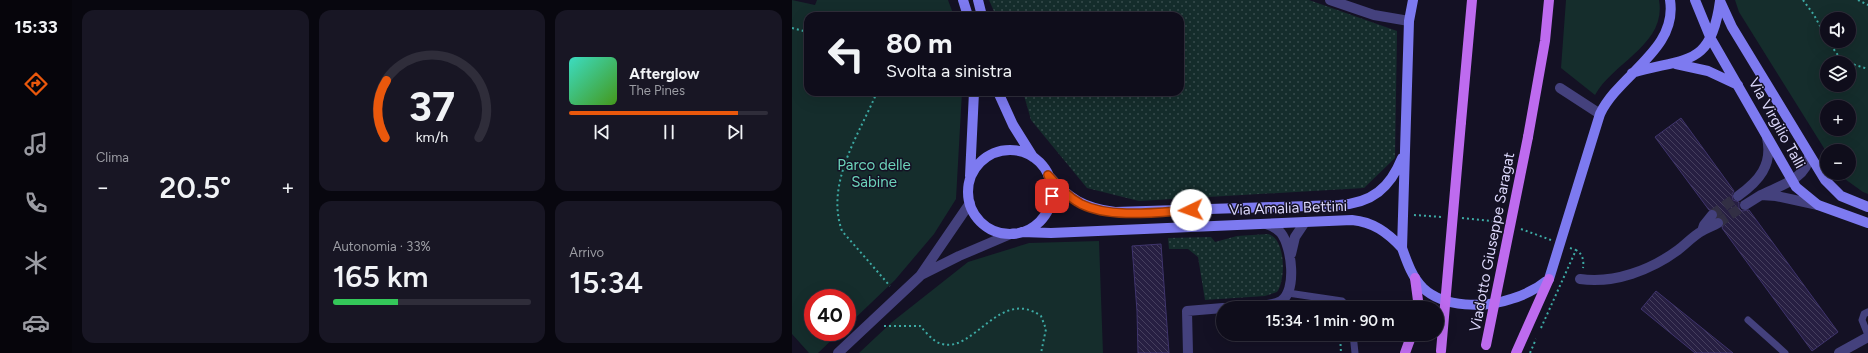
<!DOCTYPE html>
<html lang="it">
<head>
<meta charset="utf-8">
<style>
  :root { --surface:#0f0d1b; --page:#181624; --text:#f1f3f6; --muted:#9b9ca3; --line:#2f2d3a; --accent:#ea580c }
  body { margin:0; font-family:Figtree,sans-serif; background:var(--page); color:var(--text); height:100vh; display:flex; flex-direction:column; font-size:15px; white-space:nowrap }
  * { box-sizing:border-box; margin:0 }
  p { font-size:13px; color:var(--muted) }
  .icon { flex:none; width:22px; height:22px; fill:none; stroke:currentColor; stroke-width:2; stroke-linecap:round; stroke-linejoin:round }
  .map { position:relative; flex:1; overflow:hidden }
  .panel { display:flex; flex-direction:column; gap:10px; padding:10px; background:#08070f; width:720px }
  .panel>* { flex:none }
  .hud { position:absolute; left:12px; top:12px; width:380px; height:84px; border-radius:12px; box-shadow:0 4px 16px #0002,0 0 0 1px var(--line); background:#0f0d1b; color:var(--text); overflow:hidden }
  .tools { position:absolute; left:1028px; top:12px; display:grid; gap:8px }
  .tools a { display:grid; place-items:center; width:36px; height:36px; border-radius:50%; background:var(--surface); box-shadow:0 4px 16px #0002,0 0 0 1px var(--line); font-size:20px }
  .speed { position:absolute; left:12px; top:289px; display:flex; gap:8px; font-size:20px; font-weight:700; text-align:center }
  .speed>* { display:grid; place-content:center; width:52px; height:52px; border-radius:50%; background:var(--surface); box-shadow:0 4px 16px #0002,0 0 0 1px var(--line); line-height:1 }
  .speed .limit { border:6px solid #d22; background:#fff; color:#111 }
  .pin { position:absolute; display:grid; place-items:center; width:34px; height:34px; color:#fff; margin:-17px; border-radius:8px; box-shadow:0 2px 6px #0006 }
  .me { position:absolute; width:44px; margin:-22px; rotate:267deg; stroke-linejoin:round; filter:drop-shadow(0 0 3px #0008) }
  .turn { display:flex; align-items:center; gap:14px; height:84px; padding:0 16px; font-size:18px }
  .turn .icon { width:52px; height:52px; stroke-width:2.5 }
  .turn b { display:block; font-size:28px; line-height:34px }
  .big { font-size:30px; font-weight:600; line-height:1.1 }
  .panel .tile { flex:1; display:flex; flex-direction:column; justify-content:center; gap:6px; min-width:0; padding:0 14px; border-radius:12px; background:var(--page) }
  .panel .dial { align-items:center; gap:0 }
  .dial svg { height:104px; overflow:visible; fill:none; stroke:var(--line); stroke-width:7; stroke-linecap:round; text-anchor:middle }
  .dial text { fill:var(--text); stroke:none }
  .song { display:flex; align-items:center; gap:12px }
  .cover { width:48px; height:48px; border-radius:6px; background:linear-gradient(135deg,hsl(170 70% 55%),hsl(100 70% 35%)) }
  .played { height:4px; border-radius:2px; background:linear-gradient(90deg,var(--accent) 85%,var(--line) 85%) }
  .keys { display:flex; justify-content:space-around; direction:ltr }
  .heat { display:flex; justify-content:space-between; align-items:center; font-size:22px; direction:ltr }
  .charge { height:6px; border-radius:3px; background:linear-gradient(90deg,#34c759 33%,var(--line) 0) }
  .panel .tiles { flex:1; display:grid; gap:10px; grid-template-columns:repeat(3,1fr) }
  .tile:first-child { grid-row:span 2 }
  .trip { position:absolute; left:424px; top:301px; width:228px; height:40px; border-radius:20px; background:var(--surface); box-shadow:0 4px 16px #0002,0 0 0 1px var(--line); font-weight:600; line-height:40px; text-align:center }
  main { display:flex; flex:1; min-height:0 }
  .tabs { display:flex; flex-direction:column; width:72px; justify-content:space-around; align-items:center; background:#06050b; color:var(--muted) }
  .tabs .icon { width:28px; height:28px }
  .tabs .on { color:var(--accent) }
  .tabs b { font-size:18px; color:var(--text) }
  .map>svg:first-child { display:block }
  .grass { fill:url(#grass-dots) }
  .green { fill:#152d2c; fill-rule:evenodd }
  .building { fill:url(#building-back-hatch); stroke:#3f346c }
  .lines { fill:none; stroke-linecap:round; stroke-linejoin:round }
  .street-tunnel { stroke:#322f44; stroke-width:10; stroke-dasharray:10 5; stroke-linecap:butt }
  .path { stroke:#3daaa4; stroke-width:2; stroke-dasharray:2 3; stroke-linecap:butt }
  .lane { stroke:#44417d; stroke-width:7 }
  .street { stroke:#44417d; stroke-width:10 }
  .secondary { stroke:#7d7af0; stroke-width:10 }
  .primary { stroke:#be6bef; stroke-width:10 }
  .primary-bridge { stroke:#be6bef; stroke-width:10 }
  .route-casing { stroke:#983908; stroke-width:10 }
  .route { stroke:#ea580c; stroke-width:7 }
  .labels { text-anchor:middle; stroke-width:3; stroke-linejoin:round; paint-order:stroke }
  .street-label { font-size:15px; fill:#dcd8fb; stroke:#141124 }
  .park-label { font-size:15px; fill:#6cd3ba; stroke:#141124 }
</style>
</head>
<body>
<main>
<nav class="tabs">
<b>15:33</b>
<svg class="icon on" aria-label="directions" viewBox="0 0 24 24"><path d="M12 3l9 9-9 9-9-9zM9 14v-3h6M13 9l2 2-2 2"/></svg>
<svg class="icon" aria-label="music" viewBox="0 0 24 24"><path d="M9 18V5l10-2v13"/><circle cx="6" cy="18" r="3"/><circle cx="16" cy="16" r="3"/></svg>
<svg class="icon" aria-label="phone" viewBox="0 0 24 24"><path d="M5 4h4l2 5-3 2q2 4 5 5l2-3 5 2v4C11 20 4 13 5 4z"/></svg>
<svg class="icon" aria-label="climate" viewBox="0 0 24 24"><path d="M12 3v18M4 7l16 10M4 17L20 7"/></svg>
<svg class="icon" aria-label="car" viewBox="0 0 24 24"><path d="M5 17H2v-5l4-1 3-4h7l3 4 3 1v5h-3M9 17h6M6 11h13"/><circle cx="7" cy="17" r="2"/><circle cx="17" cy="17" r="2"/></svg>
</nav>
<section class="panel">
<div class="tiles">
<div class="tile"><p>Clima</p>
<div class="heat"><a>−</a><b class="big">20.5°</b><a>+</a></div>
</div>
<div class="tile dial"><svg viewBox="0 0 100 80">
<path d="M14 69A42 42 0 1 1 86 69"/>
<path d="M14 69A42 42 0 0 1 15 25" stroke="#ea580c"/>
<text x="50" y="56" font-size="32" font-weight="700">37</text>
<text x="50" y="72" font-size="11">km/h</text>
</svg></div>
<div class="tile">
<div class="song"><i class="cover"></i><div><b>Afterglow</b><p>The Pines</p></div></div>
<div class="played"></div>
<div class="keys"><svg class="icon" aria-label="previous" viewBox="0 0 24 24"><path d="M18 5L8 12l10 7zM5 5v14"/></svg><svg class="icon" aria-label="pause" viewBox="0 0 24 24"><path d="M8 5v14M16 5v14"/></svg><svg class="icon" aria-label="next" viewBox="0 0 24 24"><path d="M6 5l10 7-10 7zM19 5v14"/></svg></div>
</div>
<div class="tile"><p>Autonomia · 33%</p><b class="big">165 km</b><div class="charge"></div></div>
<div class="tile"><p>Arrivo</p><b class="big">15:34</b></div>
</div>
</section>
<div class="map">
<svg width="1076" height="353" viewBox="0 0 1076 353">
  <defs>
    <pattern id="grass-dots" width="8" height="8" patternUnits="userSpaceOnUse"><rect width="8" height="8" fill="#152d2c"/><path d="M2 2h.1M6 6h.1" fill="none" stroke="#364b4c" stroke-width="1.8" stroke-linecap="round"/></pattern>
    <pattern id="building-back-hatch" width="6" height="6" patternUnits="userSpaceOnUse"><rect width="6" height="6" fill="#271f42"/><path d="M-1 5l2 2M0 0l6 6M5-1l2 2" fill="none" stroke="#463f5e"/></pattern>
  </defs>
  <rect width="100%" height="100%" fill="#141124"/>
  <path class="grass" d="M197,0H517L605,31L603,158L572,188L347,201L295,188L239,120L231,92H388V16H204Z
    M476,234C494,238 494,280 485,292L473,296L413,300L406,257L396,249H377L376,238L419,237L423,242L445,236Z"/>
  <path class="green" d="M0,0L23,5L25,0H156L162,16H16V92H170L164,199L142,234L103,280L55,326V298H21V332H48L26,353H17L0,334Z
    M774,0H867C875,44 821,62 803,95L769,68Z
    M943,0H1076V194L1071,192L1050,177L1047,173H1057V151H1035V153L947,12ZM1035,19H1057V41H1035ZM1035,63H1057V85H1035ZM1035,107H1057V129H1035Z
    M307,241L311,353H67L100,322L176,262L237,243Z"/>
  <path class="building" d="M889,118L942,191L940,194L941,200L947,202V208L950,211L957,210L1046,332L1020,351L930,228L932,223L931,219L926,217L924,210H917L863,137Z
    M369,244L377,353H346L345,311L340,246Z
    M864,291L941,353H903L849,309Z"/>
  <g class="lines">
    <path class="street-tunnel" d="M920,215L946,196
      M926,223L953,205"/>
    <path class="path" d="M1011,0L1022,15L1035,39
      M1066,0L1076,5
      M0,28L16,32
      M1036,41L1050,61L1056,63
      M1057,63L1076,69
      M85,92C67,135 33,183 50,231L98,286
      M622,215L650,217
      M670,218L708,222
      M729,229L759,240
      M778,248L784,250
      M92,326H128C134,332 141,342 150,344C182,353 208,287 249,316L254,329L249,353
      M749,328L784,250C791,254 792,261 791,268
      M548,334L549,353
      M738,353L744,339"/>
    <path class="lane" d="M496,293L550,301L557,308
      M1076,312L1072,314L1070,320L1076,335
      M956,320L993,353
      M561,334L563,353"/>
    <path class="street" d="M538,0L582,15L617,21
      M768,88L808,114
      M969,195C987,186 1015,179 1017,156
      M946,196C967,181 981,165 975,138
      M953,205L969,195L984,196L1026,205
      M910,231L912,225L920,215
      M499,254L503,237L513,222
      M129,275L167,256L221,233
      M788,279C822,284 859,270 886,250C894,244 901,236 910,231C915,228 921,226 926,223
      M434,308C448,307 477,308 489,301C505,291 500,247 489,233C485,228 480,226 474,224
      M46,353L128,276L178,203
      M396,353L395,311L431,308
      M1047,353L1076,337"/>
    <path class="secondary" d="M171,0L176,16
      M186,0L190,16
      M621,0L617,21L610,248C615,262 620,277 631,288C652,308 693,308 719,299C733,295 746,288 757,279L808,114C827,74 886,50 878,0
      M903,0L919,39L1004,187L1026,205L1076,223
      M928,1L940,27L1033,180L1049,196L1076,207
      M884,64L916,71L946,85
      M840,73C894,57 919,68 928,1
      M206,92L221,125L241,157
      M176 192a42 42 0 1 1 84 0a42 42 0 1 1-84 0Z
      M256,175C277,199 292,208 323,212L547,205C580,203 598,188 610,158
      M178,176L182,92
      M230,232L259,233L560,220C581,222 595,232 610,248"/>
    <path class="primary" d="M669,122L680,0
      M736,137L753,41L757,0
      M623,278L627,308
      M613,353L620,334
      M724,353L757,279"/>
    <path class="primary-bridge" d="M694,345L736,137
      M649,351L669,122"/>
  </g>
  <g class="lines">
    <g class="route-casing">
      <path id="route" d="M260,196V187L256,175C266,186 276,197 289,204C319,219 367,212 399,210"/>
    </g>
    <use href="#route" class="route"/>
  </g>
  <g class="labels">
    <g class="street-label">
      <text transform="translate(985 123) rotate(61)" y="5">Via Virgilio Talli</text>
      <text transform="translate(496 208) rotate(-2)" y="5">Via Amalia Bettini</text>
      <text transform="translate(700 242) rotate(-79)" y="5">Viadotto Giuseppe Saragat</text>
    </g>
    <g class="park-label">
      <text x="82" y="170">Parco delle<tspan x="82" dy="17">Sabine</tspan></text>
    </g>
  </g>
</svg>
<div class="tools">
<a><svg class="icon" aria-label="sound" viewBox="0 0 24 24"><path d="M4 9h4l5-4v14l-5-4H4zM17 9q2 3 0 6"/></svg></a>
<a><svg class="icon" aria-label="layers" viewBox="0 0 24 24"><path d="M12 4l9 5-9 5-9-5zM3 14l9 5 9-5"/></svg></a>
<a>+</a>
<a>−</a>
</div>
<div class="speed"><div class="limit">40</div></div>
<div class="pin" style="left:260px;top:196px;background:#d93025"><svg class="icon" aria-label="arrive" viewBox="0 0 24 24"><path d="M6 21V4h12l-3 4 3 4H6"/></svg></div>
<svg class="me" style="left:399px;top:210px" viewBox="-20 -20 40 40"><circle r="19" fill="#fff"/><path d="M0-13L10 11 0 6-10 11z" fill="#ea580c"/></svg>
<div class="trip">15:34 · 1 min · 90 m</div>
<div class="hud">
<div class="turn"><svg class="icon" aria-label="left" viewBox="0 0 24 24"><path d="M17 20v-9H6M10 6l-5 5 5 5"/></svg><div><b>80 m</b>Svolta a sinistra</div></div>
</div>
</div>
</main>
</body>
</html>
